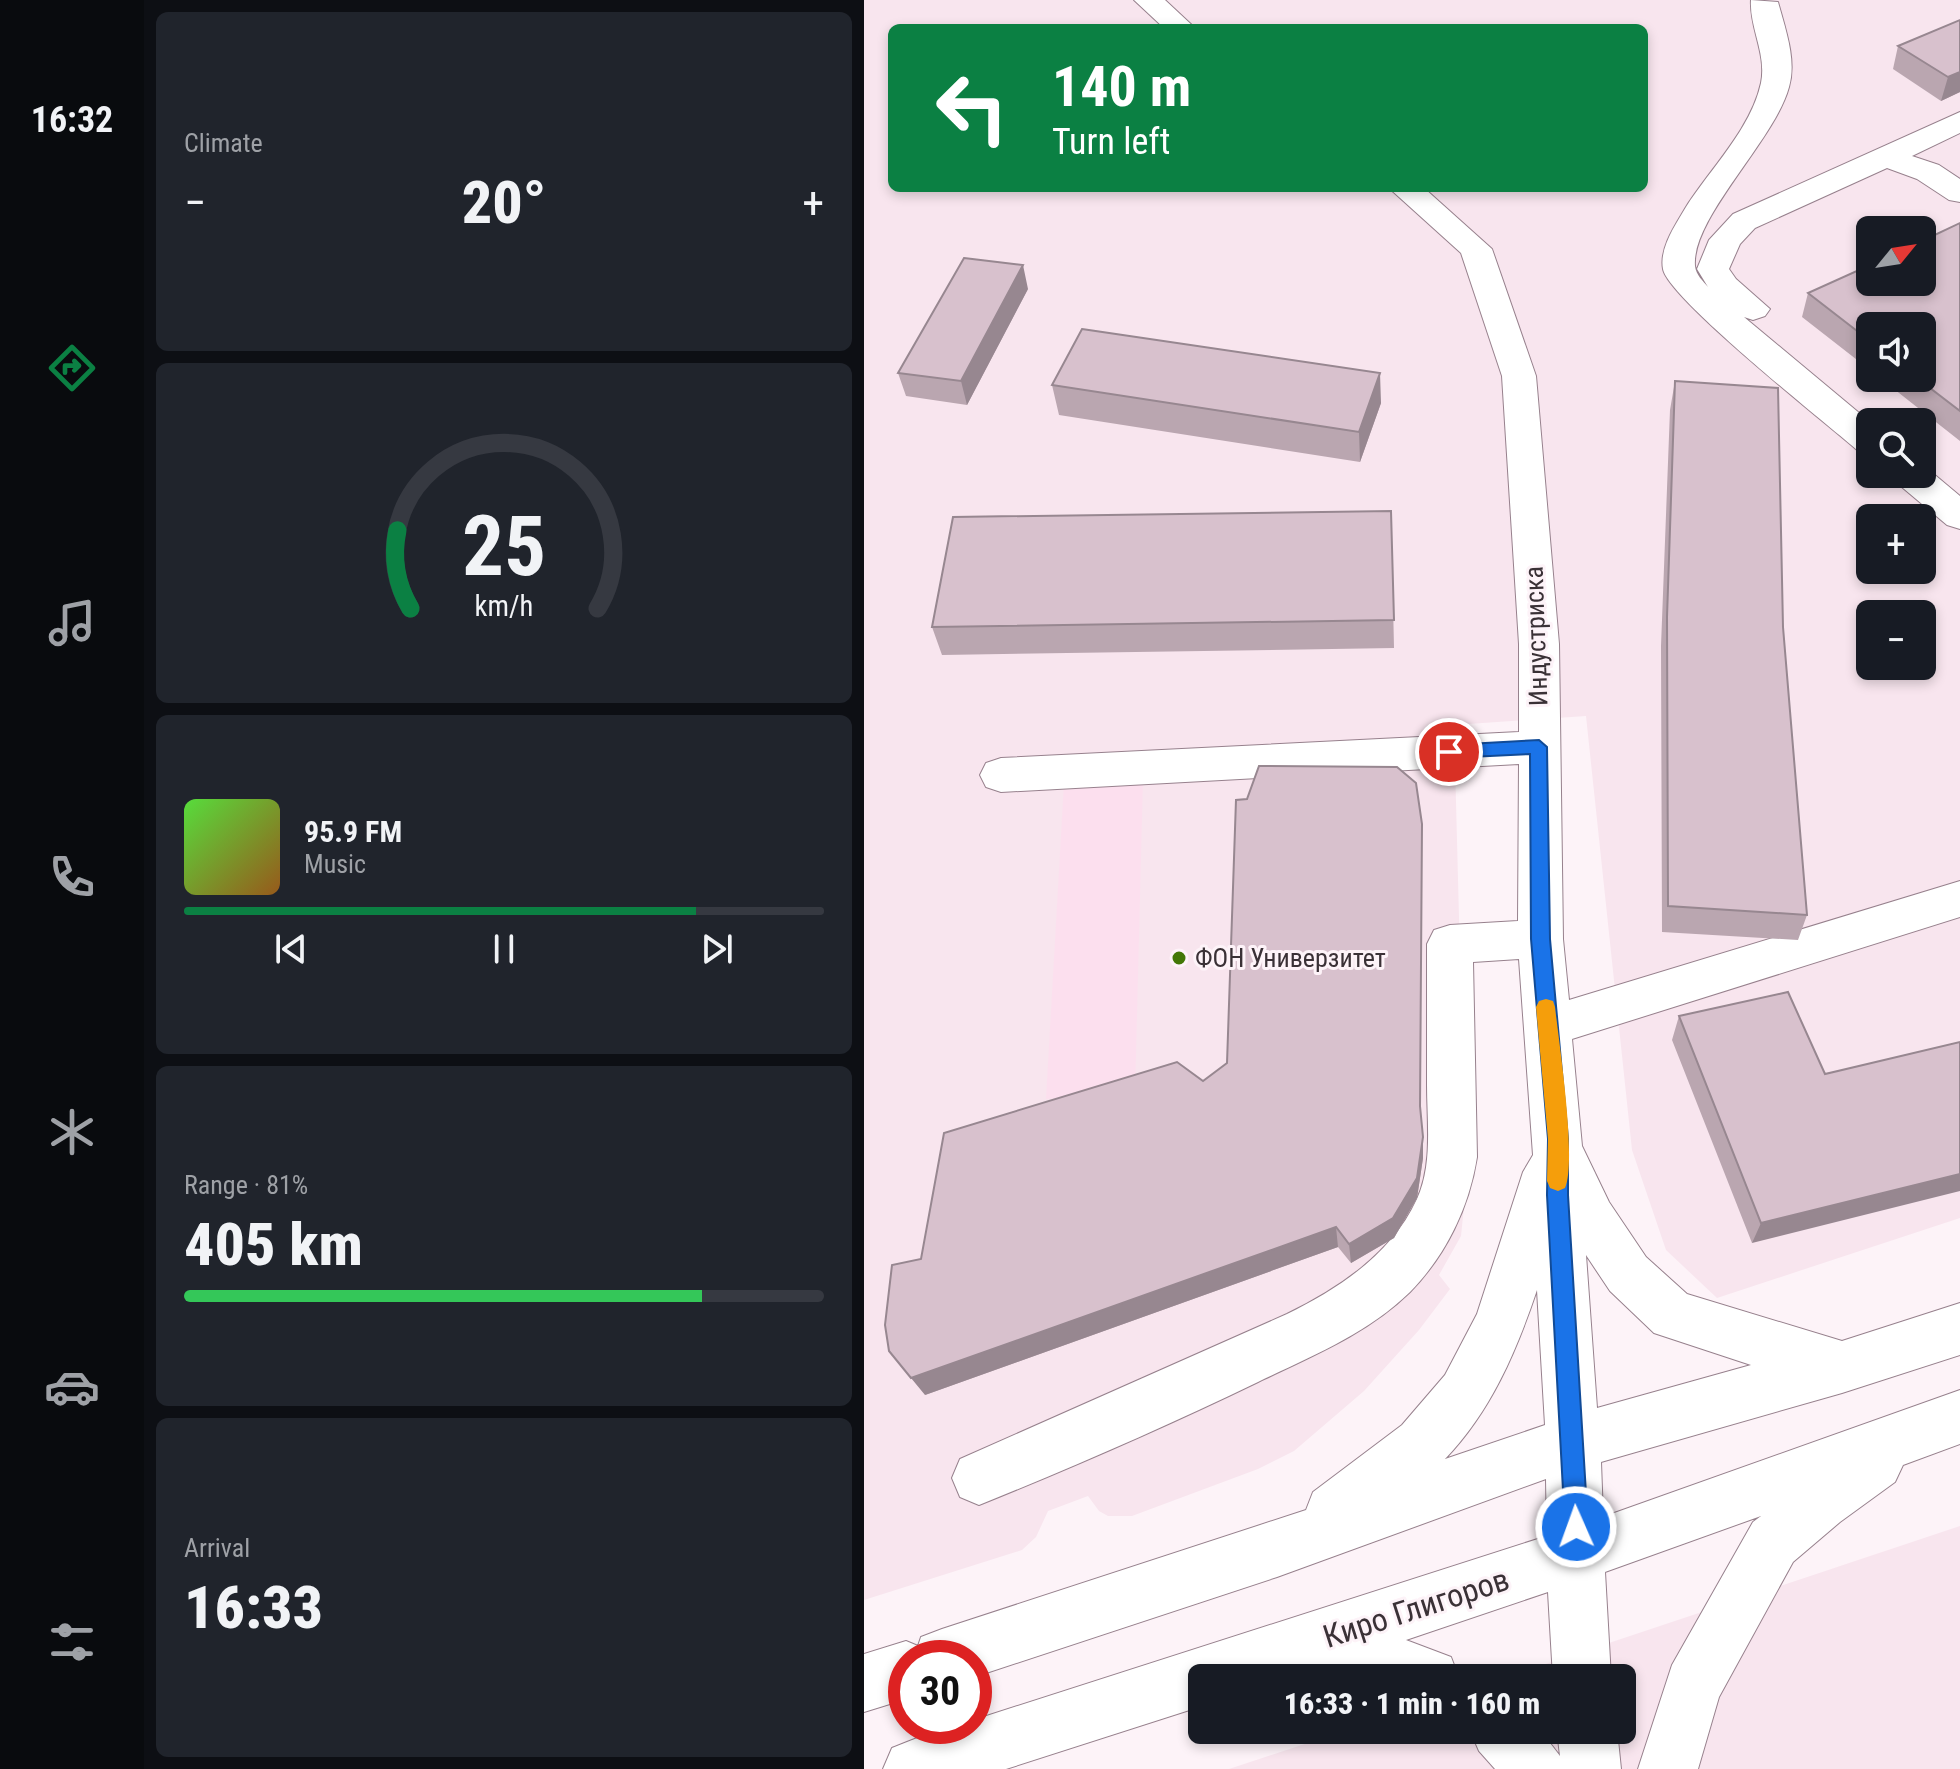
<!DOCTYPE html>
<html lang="en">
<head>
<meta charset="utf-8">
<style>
  :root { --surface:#171b24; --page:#20242c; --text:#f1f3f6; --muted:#9ea1a6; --line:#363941; --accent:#0b8043 }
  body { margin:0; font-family:"Roboto Condensed",sans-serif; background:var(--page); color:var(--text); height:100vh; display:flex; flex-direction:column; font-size:30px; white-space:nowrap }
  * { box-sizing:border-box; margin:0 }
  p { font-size:26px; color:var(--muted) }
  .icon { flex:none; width:44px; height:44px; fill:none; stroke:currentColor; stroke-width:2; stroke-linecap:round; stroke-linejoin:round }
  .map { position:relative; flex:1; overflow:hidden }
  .details { display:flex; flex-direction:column; gap:12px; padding:12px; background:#0d0f14; width:720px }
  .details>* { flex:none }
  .top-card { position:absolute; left:24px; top:24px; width:760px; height:168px; border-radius:12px; box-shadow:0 4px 12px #0003; background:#0b8043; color:#fff; overflow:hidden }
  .needle { width:52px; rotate:60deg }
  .tools { position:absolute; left:992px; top:216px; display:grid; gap:16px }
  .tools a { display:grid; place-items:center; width:80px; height:80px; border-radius:12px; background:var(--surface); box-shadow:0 4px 12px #0003; font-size:40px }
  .speed { position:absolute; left:24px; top:1640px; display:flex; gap:16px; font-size:40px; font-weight:700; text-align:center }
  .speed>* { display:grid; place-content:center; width:104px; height:104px; border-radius:50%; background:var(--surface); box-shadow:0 4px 12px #0003; line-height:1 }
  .speed .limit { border:12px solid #d22; background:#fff; color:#111 }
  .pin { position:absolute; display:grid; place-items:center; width:68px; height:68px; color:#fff; margin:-34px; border:4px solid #fff; border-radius:50%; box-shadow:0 2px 8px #0007 }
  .me { position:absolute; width:88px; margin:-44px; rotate:358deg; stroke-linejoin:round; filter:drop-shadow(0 0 6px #0008) }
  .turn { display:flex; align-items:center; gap:28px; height:168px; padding:0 32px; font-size:36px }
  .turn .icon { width:104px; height:104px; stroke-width:2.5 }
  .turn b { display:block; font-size:56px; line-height:68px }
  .big { font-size:60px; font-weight:800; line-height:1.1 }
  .details .widget { flex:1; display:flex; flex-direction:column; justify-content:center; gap:12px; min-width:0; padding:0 28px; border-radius:12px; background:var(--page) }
  .details .dial { align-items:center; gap:0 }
  .dial svg { height:208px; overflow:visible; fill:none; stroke:var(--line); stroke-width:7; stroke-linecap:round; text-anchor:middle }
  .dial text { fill:var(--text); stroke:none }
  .song { display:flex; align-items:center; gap:24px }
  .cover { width:96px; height:96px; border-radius:12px; background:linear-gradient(135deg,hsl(110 70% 55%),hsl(30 70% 35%)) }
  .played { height:8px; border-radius:4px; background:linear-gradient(90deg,var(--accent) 80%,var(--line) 80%) }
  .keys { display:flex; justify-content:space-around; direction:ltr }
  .heat { display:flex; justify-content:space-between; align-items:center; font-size:44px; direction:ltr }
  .charge { height:12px; border-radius:6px; background:linear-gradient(90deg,#34c759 81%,var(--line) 0) }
  .trip { position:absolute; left:324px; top:1664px; width:448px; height:80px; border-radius:12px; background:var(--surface); box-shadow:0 4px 12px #0003; font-weight:800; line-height:80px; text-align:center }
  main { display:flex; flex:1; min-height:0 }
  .tab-bar { display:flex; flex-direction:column; width:144px; justify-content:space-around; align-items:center; background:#090b0e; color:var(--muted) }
  .tab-bar .icon { width:56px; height:56px }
  .tab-bar .current { color:var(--accent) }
  .tab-bar b { font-size:36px; color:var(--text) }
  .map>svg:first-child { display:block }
  .built { fill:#f8e5ee; fill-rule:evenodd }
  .green { fill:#fcdfee }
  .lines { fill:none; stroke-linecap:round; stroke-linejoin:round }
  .minor-casing { stroke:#97818d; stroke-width:2 }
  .minor { fill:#fff; fill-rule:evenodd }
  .wall { fill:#baa6b0 }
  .shaded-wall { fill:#978790 }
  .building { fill:#d8c1cd; stroke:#978790; stroke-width:2 }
  .route { fill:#1a73e8; stroke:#114b97; stroke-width:2 }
  .slow { fill:#f59e0b }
  .poi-dot { fill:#427706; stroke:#fdf3f8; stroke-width:3 }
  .labels { text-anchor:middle; stroke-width:6; stroke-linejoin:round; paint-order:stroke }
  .street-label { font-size:26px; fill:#3a3136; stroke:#fdf3f8 }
  .poi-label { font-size:26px; fill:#3a3136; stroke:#fdf3f8; text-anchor:start }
  .near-street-label { font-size:32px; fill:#3a3136; stroke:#fdf3f8 }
</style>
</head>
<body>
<main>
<nav class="tab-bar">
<b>16:32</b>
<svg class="icon current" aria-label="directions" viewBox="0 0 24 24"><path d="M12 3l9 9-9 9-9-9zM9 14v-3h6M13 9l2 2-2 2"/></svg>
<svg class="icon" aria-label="music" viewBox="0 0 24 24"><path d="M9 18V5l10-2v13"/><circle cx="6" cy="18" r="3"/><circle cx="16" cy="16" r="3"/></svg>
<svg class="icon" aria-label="phone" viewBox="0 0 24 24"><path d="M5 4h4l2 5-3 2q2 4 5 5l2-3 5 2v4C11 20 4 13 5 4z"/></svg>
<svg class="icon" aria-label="climate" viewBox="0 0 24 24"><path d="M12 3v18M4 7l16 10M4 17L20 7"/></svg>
<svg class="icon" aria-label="car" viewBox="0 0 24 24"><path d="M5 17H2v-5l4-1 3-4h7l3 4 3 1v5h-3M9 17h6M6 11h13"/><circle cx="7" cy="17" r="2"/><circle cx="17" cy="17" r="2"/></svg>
<svg class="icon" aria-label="filters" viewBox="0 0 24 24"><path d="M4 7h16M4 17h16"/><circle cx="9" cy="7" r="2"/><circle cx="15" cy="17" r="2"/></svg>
</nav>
<section class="details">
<div class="widget"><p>Climate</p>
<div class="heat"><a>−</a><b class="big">20°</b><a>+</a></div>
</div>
<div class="widget dial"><svg viewBox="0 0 100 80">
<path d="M14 69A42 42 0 1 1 86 69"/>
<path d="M14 69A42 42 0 0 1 9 39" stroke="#0b8043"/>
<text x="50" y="56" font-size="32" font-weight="700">25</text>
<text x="50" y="72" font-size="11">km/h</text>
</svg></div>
<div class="widget">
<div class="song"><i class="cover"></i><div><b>95.9 FM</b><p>Music</p></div></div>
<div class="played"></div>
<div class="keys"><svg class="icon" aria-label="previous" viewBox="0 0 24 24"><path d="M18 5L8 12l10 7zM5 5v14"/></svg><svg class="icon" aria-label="pause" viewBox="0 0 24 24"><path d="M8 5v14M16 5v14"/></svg><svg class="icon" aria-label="next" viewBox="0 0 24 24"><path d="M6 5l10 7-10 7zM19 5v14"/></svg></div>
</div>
<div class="widget"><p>Range · 81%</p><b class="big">405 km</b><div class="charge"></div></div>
<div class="widget"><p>Arrival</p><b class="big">16:33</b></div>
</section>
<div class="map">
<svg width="1096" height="1769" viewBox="0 0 1096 1769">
  <rect width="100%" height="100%" fill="#fdf3f8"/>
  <path class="built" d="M0,0H1096V1218L853,1298L802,1250L768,1150L722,716L590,725L602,1187L597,1236L575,1275L586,1289L555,1330L500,1391L430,1451L394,1469L268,1516H244L235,1511L224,1496L184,1511L172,1537L158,1550L0,1600ZM28,28H780V188H28ZM1006,230H1058V282H1006ZM1006,326H1058V378H1006ZM1006,422H1058V474H1006ZM1006,518H1058V570H1006ZM1006,614H1058V666H1006Z
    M1096,1526V1769H365L483,1730H758V1678H640Z"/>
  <path class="green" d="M279,778L271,1093L182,1099L200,783Z"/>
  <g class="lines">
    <g class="minor-casing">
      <path id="minor" d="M270,0H301L331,28H300Z
        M887,0L914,2C921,28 933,60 925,87C911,140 827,218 831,266C832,275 839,281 844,287L833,269L845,240L869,214L1096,112V133L1048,156L1075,165L1096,179V202L1085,200L1053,179L1023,168L891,228L876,244L865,269L872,279L906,309L901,316L889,320L880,317L1006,422V453L993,450C962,423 804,298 799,269C795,248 812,224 822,207C846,169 887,129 897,83C903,54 885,27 887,0Z
        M525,188H560L628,249L672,376L695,644L699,939L705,1000L1096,881V917L708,1039L718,1146L745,1202L782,1257L823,1294L978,1341L1096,1303V1355L978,1393L737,1462L739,1517L1096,1390V1444L1039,1465L1031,1482L976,1522L929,1562L855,1697L834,1769H774L808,1665L889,1522L897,1516L741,1572L747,1678H689L684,1592L542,1640L587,1657L595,1678H338V1706L142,1769H19L28,1748C55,1737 81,1726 110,1726V1720L683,1536L682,1479L413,1577L110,1677V1658H42V1699L0,1712V1654L42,1641L54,1646L57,1637L78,1629L442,1510L449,1492L538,1425L581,1375L613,1314L659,1172L669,1155L655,959L609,962L613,1157C605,1208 582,1255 546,1292C503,1334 448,1356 394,1382C303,1426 209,1467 115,1505L96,1497L88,1478L96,1459L423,1314C474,1289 528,1254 553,1199C569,1164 563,1122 563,1085C563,1038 563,991 563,944L570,930L586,925L654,921L655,764L137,792L122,787L116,775L122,763L137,758L655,732V644L638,376L597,253ZM722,1255L746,1291L790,1333L887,1365L733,1408ZM673,1290L681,1425L581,1459C627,1411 652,1352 673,1290Z
        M1059,465L1096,496V529L1083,525L1033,483L1028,474H1058Z
        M606,1730H676L696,1756L693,1730H753L757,1769H631L615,1751Z"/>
    </g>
    <use href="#minor" class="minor"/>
  </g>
  <path class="wall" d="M1096,20V92L1077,101L1029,69L1034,46Z
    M1096,223V441L1016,378H1058L1006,326V370L938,317L944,293Z
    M164,289L103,405L42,396L34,373Z
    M811,381L919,627L943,915L934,940L798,932L797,646L806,410Z
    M188,385L517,403L496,462L195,415Z
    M527,511L530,648L78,655L68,627Z
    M815,1016L961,1074L1096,1042L888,1243L808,1040Z
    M339,1081L556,1106L559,1137V1158L553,1198L530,1238L487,1263L474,1247L61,1395Z"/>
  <path class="shaded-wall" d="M1096,72V92L1077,101L1084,77Z
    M159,265L164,289L103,405L97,381Z
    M516,373L517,403L496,462L495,432Z
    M559,1137V1158L553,1198L530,1238L487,1263L485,1244Z
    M1096,1174V1191L888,1243L897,1223Z
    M472,1227L474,1247L61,1395L47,1378Z"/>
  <path class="building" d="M1096,20V72L1084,77L1034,46Z
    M1096,223V411L1053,378H1058V326H1006V341L944,293L1006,265V282H1058V241Z
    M100,258L159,265L97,381L34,373Z
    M218,329L516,373L495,432L188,385Z
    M811,381L914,388L919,627L943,915L804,906L803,617Z
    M527,511L530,620L68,627L89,517Z
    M395,766L533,767L552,783L558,824L556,1106L559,1137L553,1178L529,1218L485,1244L472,1227L47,1378L25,1351L21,1325L28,1265L57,1259L80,1133L313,1062L339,1081L363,1063L372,800L383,799Z
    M924,992L961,1074L1096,1042V1174L897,1223L815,1016Z"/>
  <path class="route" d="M675,740L683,747L686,939L704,1139V1195L724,1527L721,1535L712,1538L704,1535L701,1527L683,1195L684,1139L667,939L666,754L585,758L576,752L585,745Z"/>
  <path class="slow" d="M682,999L689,1001L691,1007C695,1043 713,1160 701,1188L694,1191L686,1188L683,1181L684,1139L672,1007L675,1001Z"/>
  <circle class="poi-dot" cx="315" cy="958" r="8"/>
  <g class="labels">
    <g class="street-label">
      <text transform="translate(672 636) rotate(-92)" y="9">Индустриска</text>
    </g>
    <g class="poi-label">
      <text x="331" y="967">ФОН Универзитет</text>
    </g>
    <g class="near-street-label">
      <text transform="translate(552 1608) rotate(-18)" y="11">Киро Глигоров</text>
    </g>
  </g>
</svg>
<div class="tools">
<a><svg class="needle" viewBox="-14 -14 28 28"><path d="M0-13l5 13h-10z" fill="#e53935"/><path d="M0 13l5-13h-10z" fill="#9ea1a6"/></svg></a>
<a><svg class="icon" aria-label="sound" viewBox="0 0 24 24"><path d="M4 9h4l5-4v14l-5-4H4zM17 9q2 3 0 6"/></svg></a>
<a><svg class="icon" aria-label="search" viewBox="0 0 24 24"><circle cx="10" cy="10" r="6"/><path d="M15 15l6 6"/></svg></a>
<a>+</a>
<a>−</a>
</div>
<div class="speed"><div class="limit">30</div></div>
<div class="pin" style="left:585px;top:752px;background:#d93025"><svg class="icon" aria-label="arrive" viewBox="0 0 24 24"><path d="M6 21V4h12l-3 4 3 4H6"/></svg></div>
<svg class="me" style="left:712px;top:1527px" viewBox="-20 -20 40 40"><circle r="17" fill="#1a73e8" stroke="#fff" stroke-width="3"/><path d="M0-11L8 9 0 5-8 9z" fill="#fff"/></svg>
<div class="trip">16:33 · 1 min · 160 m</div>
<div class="top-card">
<div class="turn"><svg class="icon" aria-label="left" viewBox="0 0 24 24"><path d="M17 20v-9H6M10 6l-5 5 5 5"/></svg><div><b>140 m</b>Turn left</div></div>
</div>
</div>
</main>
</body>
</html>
